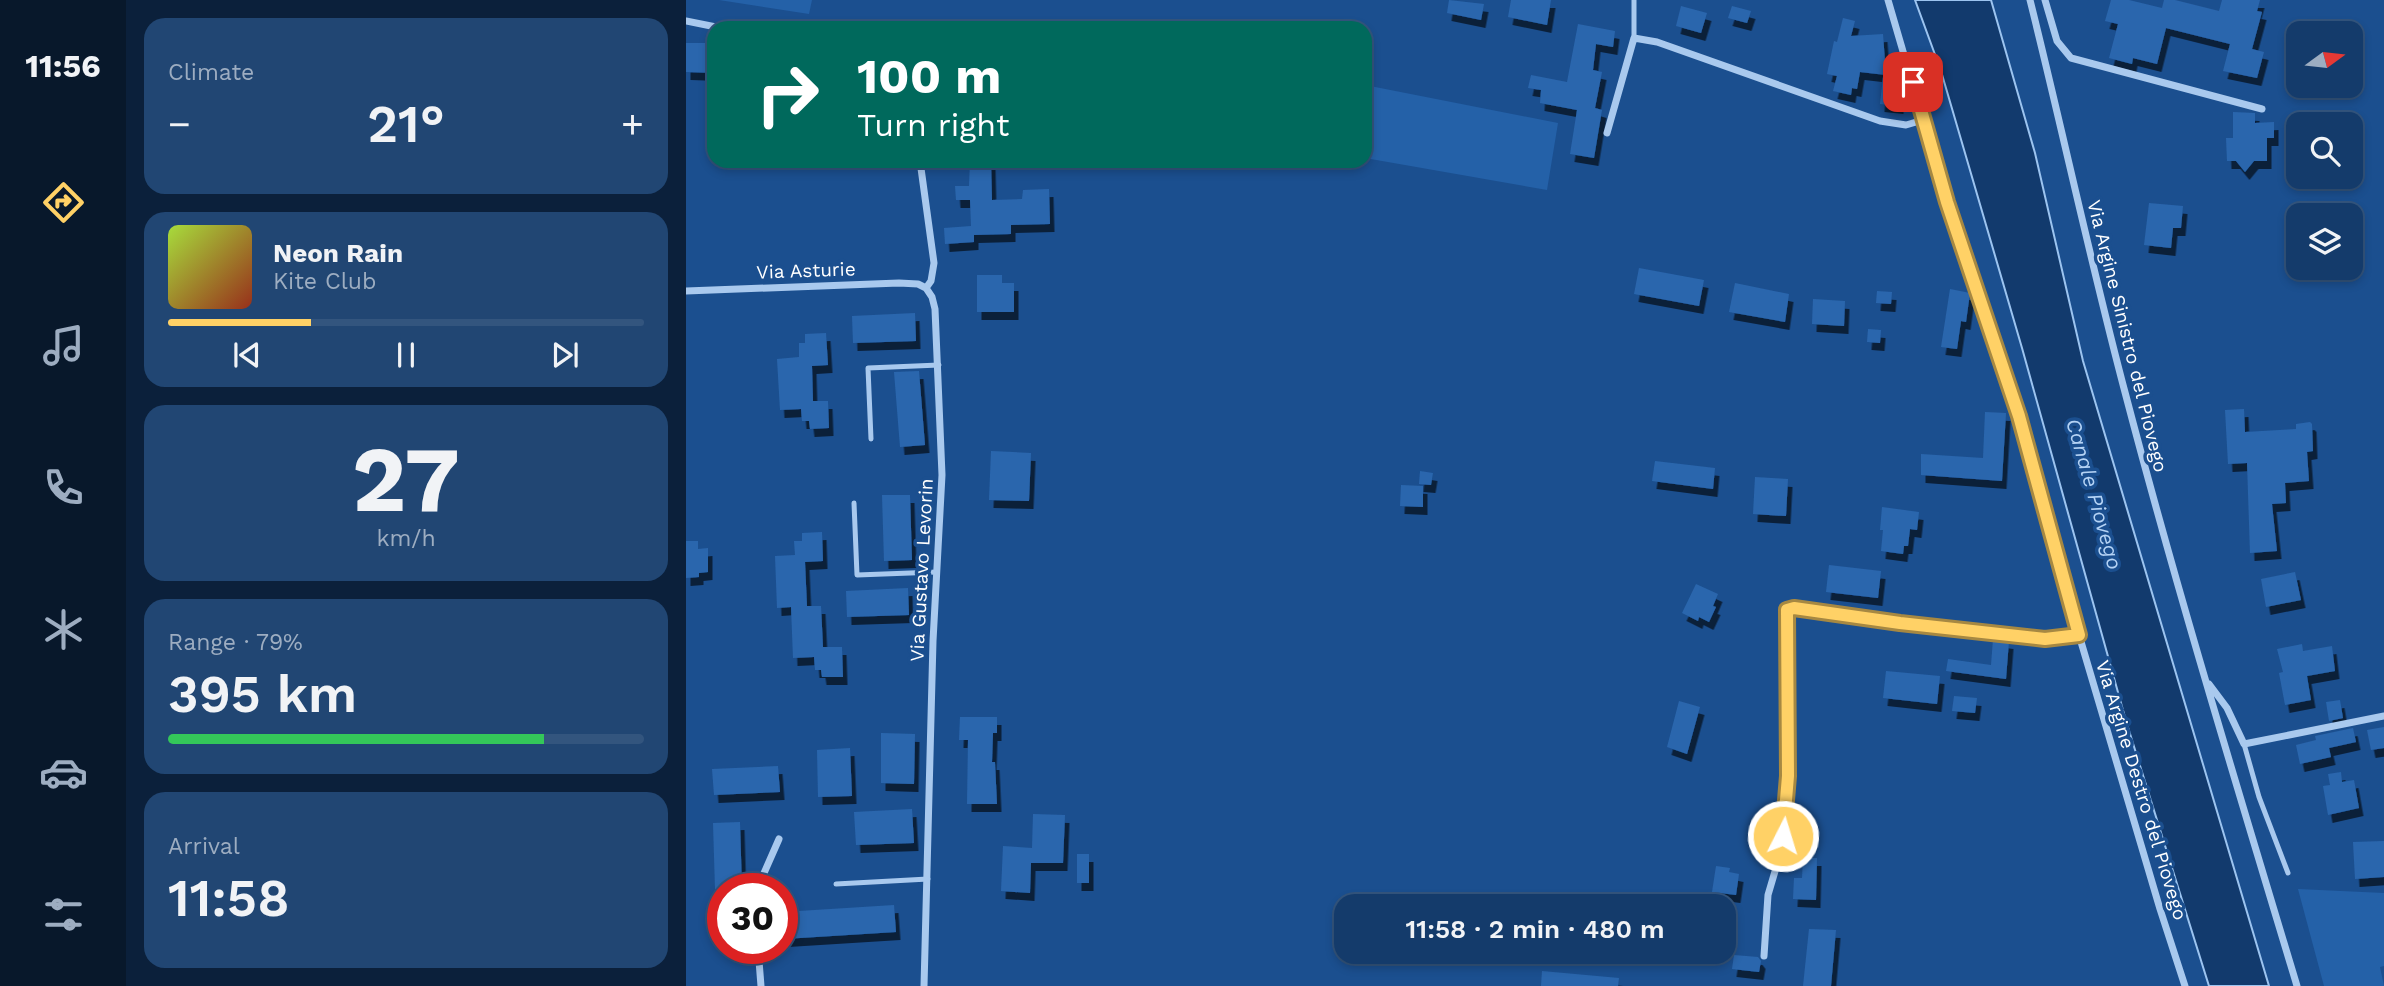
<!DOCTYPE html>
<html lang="en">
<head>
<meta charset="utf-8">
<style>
  :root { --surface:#143b6b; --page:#214673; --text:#f1f3f6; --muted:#9dadc1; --line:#33557e; --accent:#ffd166 }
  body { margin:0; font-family:"Work Sans",sans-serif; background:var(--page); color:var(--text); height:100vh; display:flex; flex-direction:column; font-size:26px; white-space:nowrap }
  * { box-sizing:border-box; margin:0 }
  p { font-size:23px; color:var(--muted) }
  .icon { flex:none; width:38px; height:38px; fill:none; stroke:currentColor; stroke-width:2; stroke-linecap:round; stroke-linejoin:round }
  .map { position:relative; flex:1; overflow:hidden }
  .sheet { display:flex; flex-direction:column; gap:18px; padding:18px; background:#0b203b; width:560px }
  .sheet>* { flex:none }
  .hud { position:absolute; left:21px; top:21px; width:665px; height:147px; border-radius:21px; box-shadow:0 4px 10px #0003,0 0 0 2px var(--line); background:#00695c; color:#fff; overflow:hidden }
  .needle { width:46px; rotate:75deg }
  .controls { position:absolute; left:1600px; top:21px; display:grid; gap:14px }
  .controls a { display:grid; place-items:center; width:77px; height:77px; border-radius:14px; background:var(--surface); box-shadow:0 4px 10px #0003,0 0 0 2px var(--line); font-size:35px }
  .speed { position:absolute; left:21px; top:873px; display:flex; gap:14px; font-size:35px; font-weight:700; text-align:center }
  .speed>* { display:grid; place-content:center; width:91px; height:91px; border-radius:50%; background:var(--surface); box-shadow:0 4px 10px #0003,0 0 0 2px var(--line); line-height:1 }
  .speed .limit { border:10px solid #d22; background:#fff; color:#111 }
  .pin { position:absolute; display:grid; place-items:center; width:60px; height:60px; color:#fff; margin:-30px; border-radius:14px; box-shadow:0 4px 10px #0006 }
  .me { position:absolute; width:77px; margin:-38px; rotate:5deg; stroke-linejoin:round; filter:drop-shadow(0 0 5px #0008) }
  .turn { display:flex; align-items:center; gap:24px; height:147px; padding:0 35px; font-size:32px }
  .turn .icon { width:91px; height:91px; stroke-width:2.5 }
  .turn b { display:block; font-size:49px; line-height:60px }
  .big { font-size:52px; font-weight:600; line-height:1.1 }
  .sheet .card { flex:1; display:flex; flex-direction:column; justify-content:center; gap:10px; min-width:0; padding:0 24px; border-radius:21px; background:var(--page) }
  .sheet .dial { align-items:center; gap:0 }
  .dial b { font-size:91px; line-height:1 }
  .song { display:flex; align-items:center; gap:21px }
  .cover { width:84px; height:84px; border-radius:10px; background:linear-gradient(135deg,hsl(80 70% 55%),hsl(10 70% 35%)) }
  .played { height:7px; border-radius:4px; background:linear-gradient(90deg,var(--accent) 30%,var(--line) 30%) }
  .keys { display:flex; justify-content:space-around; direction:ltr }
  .heat { display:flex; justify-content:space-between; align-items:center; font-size:38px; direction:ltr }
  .charge { height:10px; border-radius:5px; background:linear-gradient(90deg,#34c759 79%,var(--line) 0) }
  .trip { position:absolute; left:648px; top:894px; width:402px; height:70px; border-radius:21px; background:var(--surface); box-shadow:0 4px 10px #0003,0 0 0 2px var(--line); font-weight:600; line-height:70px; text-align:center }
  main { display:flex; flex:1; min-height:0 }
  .dock { display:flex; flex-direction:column; width:126px; justify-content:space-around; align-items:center; background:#08182b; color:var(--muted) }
  .dock .icon { width:49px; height:49px }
  .dock .active { color:var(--accent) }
  .dock b { font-size:32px; color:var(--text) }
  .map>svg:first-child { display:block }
  .green { fill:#2461a8 }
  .water { fill:#123a6d; stroke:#9cc4f0; stroke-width:2 }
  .building { fill:#2a66ad; filter:url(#shadow) }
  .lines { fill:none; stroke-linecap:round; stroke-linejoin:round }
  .lane { stroke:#a9c9ee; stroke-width:5 }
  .street { stroke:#a9c9ee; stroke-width:7 }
  .route-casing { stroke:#a68842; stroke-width:18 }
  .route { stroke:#ffd166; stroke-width:12 }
  .labels { text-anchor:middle; stroke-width:7; stroke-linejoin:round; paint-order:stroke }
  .street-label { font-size:19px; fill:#fff; stroke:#1b4f8f }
  .water-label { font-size:21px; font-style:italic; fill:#b5d3f5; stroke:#1b4f8f }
</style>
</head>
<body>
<main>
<nav class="dock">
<b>11:56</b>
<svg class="icon active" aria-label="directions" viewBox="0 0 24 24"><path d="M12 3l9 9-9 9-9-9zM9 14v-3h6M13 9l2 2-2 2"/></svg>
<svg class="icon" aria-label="music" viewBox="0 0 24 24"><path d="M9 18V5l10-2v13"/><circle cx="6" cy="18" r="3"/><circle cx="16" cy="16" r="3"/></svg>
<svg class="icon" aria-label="phone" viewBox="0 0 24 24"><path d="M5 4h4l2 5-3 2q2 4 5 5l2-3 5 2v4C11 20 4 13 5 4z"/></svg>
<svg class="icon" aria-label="climate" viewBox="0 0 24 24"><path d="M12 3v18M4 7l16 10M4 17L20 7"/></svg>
<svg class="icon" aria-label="car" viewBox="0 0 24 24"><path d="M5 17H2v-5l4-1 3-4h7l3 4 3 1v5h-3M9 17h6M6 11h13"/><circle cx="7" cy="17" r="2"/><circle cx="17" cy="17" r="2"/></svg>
<svg class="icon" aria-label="filters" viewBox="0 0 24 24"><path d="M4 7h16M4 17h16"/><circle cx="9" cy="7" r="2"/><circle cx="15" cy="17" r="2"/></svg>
</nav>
<section class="sheet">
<div class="card"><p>Climate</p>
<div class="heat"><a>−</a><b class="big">21°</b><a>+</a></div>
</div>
<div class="card">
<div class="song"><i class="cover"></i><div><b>Neon Rain</b><p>Kite Club</p></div></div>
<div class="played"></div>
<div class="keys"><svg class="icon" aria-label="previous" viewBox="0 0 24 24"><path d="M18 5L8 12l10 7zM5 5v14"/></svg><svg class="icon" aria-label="pause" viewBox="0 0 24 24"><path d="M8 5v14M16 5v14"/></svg><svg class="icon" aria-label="next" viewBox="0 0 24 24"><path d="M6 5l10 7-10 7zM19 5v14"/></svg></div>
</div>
<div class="card dial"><b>27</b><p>km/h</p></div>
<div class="card"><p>Range · 79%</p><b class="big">395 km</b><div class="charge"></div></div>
<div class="card"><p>Arrival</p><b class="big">11:58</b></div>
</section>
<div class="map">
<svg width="1698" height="986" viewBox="0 0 1698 986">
  <defs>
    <filter id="shadow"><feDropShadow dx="4.5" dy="8" stdDeviation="0" flood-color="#0009"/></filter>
  </defs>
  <rect width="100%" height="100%" fill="#1b4f8f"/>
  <path class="green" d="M33,0H126L123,14Z
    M679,85L872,123L861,190L679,158Z
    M1612,889L1698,893V966L1694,967L1698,986H1638Z"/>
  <path class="water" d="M1229,0H1305L1349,153L1397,361L1583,986H1523L1440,721L1336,348L1255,71Z"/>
  <path class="building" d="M763,0L798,4L795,20L761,13Z
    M825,0H865L861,25L822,17Z
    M1425,0H1443L1476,8L1478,0H1489L1533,11L1536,0H1574L1571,11L1576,12L1566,49L1578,52L1571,78L1537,71L1544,44L1480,28L1471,64L1447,58L1446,64L1423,58L1432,24L1419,21Z
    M995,6L1021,13L1015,33L990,26Z
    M1046,6L1065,11L1061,23L1042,18Z
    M1157,18L1169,21L1165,36L1197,34L1200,75L1174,72L1171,89L1166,88L1165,95L1147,91L1151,76L1141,74L1148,41L1151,42Z
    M892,24L929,31L927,47L910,44L907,70L916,72L909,108L916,110L908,158L884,154L891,110L854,103L855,90L842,88L845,75L881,82Z
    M0,43H23V49H28V73L0,72Z
    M1197,77L1215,79L1213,106L1194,104Z
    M1547,112L1569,113V123L1588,122V138H1581V161H1568L1559,172L1550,161H1541L1540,138H1547Z
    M284,161H305L306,200L336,199L337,190L363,189L364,224L325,225V234L288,235V242L259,244L258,228L285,226L284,200H270L269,186H283Z
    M1463,203L1497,206L1495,228H1487L1485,248L1458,245Z
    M953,268L1018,280L1013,306L948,294Z
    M291,275H316V283H328V312H291Z
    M1049,283L1103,294L1099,322L1043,312Z
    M1264,289L1284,293L1280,322L1275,321L1271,349L1255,347Z
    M1191,291L1206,292L1205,304L1190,303Z
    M1127,299L1159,301L1158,326L1126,324Z
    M229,313L230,341L167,343L166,316Z
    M1182,329L1195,330L1194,343L1181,342Z
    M140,333L142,365L126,366L127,401H142L143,428L124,429L123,421H116L115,409L94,410L91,359L113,357V343H119V334Z
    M233,371L239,445L214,447L208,372Z
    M1558,409L1559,432L1610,429V424L1624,422L1626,424L1627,451L1621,452L1623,481L1599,483L1600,503L1586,504L1591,551L1564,553L1561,463L1542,464L1539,410Z
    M1299,412L1320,413L1316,481L1235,475V454L1297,458Z
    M305,451L345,453L343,501L303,500Z
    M969,461L1029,468L1027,489L966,481Z
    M734,471L747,473L745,485L733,484Z
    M1069,477L1102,479L1100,516L1067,514Z
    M715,485L737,486V507L714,506Z
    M196,495H224L226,560L198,561Z
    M1196,507L1233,512L1231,530L1224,529L1222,546H1218L1217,554L1195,551L1197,530H1194Z
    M136,532L137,561L119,562L121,606H135L137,647H156L157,677H136L135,670H129L128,657L107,658L105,607L91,608L89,556L109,555L108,541H116V533Z
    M0,541H12V549L22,548V572L13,573V577L0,578Z
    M1143,565L1195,571L1192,598L1140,592Z
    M1609,572L1615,600L1580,607L1575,579Z
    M1010,584L1032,594L1027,606L1030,607L1023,622L1013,617L1012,621L996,613Z
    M222,588L223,615L161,617L160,591Z
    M1307,639L1323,641L1320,679L1260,671L1262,659L1305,665Z
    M1616,644L1617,651L1646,646L1649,671L1621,676L1625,700L1599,705L1593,673L1597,672L1591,649Z
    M1200,671L1254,676L1251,704L1197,698Z
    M1268,696L1291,698L1289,713L1266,711Z
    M1654,700L1657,718L1643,721L1640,702Z
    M993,701L1014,707L1001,754L981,747Z
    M274,717H311V733H307L306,762H309L311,804H281L282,740H273Z
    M1698,727V748L1685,750L1681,730Z
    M1667,728L1670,742L1643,748L1645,757L1614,764L1610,745L1630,740L1629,736Z
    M195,733L229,734L228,784L195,783Z
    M164,748L166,796L132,797L131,750Z
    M92,766L94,792L28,795L26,769Z
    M1655,772L1656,782L1668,780L1673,808L1642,815L1637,786L1644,785L1642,774Z
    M226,809L228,843L170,845L168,812Z
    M347,814L379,815L377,863H345L344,893L315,891L317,846L346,848Z
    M54,822L56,889H29L27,823Z
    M1698,841V877L1669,879L1667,842Z
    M391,854H403V883H391Z
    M1117,858H1131L1130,900L1107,899L1108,878H1116Z
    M1030,866L1044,868L1043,872L1053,874L1050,895L1026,892Z
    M208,905L210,932L98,939L97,912Z
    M1123,929L1150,930L1145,986H1117Z
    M1048,955L1072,957L1075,961L1073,972L1046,969Z
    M856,971L933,978L932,986H855Z"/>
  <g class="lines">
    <path class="lane" d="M948,0V38
      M185,439L182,368L253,365
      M168,503L171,575L251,572
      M1558,744L1573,797L1602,873
      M150,884L242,879"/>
    <path class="street" d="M1202,0L1261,202L1333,416L1393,635L1474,909L1499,986
      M1344,0C1377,132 1405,265 1440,396C1492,594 1552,790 1611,986
      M1359,0L1371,41L1385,58L1576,109
      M0,21L35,28
      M921,133L948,38L971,42L1194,121L1220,125L1237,120
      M234,161L248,263L245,281L240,288
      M0,291L213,283L232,284L240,288
      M1523,684L1541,708L1558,744L1698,716
      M71,889L93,839
      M72,948L75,986
      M1078,956L1082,895L1095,851L1099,822L1102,776L1101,610L1108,608L1215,623L1359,639L1393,635
      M238,986L247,641L256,475L249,309L246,297L240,288"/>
  </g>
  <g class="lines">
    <g class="route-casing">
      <path id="route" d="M1097,836L1102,776L1101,610L1108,608L1214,623L1359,639L1393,635L1333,416L1261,202L1227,82"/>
    </g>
    <use href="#route" class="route"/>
  </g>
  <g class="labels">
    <g class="street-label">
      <text transform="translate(120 270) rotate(-2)" y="7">Via Asturie</text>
      <text transform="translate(1442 336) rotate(76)" y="7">Via Argine Sinistro del Piovego</text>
      <text transform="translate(235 570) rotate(-87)" y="7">Via Gustavo Levorin</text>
      <text transform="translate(1456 790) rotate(73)" y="7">Via Argine Destro del Piovego</text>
    </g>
    <g class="water-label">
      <text transform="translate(1408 494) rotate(74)" y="7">Canale Piovego</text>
    </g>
  </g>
</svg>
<div class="controls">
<a><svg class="needle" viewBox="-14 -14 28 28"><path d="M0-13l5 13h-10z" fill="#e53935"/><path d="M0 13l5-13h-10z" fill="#9dadc1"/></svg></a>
<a><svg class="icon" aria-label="search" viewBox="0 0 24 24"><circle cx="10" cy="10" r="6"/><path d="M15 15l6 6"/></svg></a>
<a><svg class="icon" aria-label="layers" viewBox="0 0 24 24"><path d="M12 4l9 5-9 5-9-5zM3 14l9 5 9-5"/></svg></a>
</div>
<div class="speed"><div class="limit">30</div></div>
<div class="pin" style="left:1227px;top:82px;background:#d93025"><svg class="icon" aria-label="arrive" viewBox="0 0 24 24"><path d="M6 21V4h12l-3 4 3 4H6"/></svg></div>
<svg class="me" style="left:1097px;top:836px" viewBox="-20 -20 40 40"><circle r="17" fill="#ffd166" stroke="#fff" stroke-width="3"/><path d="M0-11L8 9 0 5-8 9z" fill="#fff"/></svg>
<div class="trip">11:58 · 2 min · 480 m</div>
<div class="hud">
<div class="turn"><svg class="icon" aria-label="right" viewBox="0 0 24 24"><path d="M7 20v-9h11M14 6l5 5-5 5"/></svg><div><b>100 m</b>Turn right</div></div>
</div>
</div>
</main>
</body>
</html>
